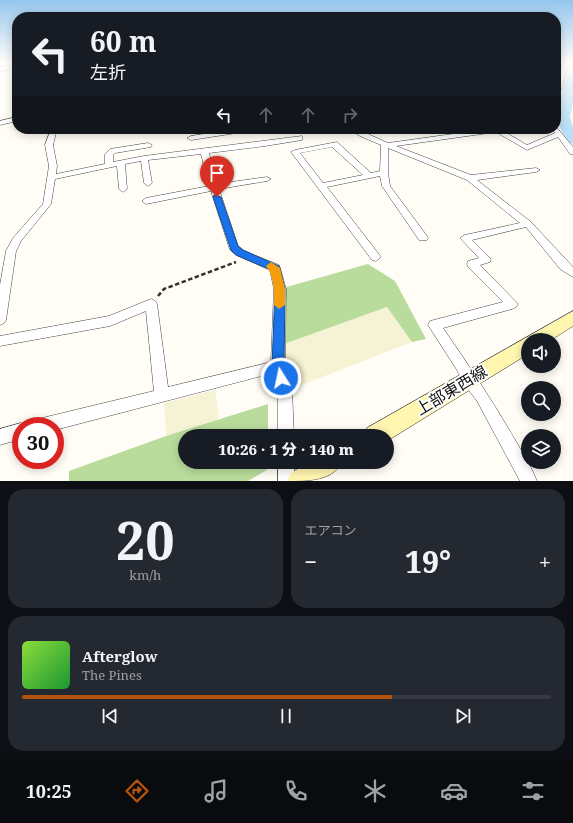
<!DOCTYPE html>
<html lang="ja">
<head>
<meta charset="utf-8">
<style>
  :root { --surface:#171b24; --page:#242831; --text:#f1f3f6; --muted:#9ea1a6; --line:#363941; --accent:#b45309 }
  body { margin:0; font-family:"Noto Serif","Noto Sans JP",serif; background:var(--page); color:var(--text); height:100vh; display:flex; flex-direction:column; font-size:15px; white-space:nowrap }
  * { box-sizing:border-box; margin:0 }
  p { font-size:13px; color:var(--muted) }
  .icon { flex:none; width:22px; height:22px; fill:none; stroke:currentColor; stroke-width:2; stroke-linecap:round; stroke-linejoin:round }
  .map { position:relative; height:481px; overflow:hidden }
  .side { display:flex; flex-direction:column; gap:8px; padding:8px; background:#0d0f14; flex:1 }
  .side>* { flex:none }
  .top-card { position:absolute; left:12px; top:12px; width:549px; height:122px; border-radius:16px; box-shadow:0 2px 10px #0003; background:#171b24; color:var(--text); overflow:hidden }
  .controls { position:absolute; left:521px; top:333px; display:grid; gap:8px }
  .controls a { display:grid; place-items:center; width:40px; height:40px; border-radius:50%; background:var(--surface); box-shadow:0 2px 10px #0003; font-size:20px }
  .speed { position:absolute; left:12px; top:417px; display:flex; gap:8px; font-size:20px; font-weight:700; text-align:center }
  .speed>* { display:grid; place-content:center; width:52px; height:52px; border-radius:50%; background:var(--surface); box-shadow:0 2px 10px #0003; line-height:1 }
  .speed .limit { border:6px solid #d22; background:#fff; color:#111 }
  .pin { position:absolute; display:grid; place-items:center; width:34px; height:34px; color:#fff; margin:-41px -17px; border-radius:50% 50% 50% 0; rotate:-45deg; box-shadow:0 0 4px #0007 }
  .pin .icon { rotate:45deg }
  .me { position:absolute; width:44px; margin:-22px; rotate:350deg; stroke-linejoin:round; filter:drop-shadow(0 0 3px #0008) }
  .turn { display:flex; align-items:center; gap:14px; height:84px; padding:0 12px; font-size:18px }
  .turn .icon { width:52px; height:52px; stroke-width:2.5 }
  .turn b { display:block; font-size:28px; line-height:34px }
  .lanes { display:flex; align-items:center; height:38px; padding:0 12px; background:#0003; justify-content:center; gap:20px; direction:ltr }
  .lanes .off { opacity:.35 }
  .big { font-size:30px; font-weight:800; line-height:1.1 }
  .side .tile { flex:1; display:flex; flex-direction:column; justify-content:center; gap:6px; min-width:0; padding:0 14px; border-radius:16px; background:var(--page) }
  .side .dial { align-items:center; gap:0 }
  .dial b { font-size:52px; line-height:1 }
  .song { display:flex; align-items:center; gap:12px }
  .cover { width:48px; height:48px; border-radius:6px; background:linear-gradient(135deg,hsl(90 70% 55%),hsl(130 70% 35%)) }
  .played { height:4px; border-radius:2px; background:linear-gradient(90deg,var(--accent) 70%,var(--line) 70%) }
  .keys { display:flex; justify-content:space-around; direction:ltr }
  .heat { display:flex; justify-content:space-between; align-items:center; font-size:22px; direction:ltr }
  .side .tiles { flex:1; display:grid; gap:8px; grid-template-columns:1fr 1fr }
  .tile:last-child { grid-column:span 2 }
  .trip { position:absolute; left:178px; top:429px; width:216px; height:40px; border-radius:20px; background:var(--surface); box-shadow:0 2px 10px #0003; font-weight:800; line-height:40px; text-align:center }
  .tab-bar { display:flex; height:64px; justify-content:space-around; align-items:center; background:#090b0e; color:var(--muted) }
  .tab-bar .icon { width:28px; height:28px }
  .tab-bar .current { color:var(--accent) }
  .tab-bar b { font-size:18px; color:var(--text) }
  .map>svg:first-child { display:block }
  .farmland { fill:#f6f3d4 }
  .forest { fill:#b9dc9c }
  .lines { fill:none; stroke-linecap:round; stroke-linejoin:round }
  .river { fill:#b9e0f7; fill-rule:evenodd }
  .street-casing { stroke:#444; stroke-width:1 }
  .secondary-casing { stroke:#333; stroke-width:1 }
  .path { stroke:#333; stroke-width:2.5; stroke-dasharray:4.5 2.5; stroke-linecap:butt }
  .street { fill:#fff; fill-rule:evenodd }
  .secondary { fill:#fff6b0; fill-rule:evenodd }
  .route { fill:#1a73e8; stroke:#114b97 }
  .slow { fill:#f59e0b }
  .labels { text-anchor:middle; stroke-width:4; stroke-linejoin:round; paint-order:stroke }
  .near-street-label { font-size:16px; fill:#111; stroke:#fff }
</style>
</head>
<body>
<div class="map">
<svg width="573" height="481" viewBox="0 0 573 481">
  <rect width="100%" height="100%" fill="#fffdf5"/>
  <path class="farmland" d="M387,307L412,342L291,389L282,361L284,344Z
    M215,390L219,417L205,436H185L168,463L164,403Z"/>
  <path class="forest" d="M368,264L395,281L426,339L412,342L387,307L284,344L283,288Z
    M268,404V436H185V462H267V470L248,481H69V471L166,436Z"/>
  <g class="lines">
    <path class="river" d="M573,72V102L570,117L573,127V144L568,142C550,117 560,102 567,75Z"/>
    <g class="street-casing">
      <path id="street" d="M563,63H569L559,96L556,98V87Z
        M17,65V69L0,71V67Z
        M17,117V121L0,125V121Z
        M556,128L558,129L573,147V154H570L558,137L527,150L496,132L396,146L471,175L536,168L540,170L536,172L477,180L531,222L573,267V277L560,269L526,227L472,240L491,259L490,262L480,265L518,304L516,307L512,309L443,328C468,364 492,400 514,438C522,452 531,466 537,481H520L477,401L464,384L457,370L428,325L430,321L434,320L503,302L468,267L467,264L468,261L479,258L460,238L465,235L520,223L467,180L388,148V173L390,186L427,236L428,238L427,240H419L382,186L380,176L327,187L381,257L376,261L372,260L291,152L295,150L337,142L371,173L380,171L381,145L360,136L349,129H357L388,143L489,129H500L527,145L555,133L553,130ZM332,147L363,175L323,183L300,153Z
        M51,129H57L53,145L57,166L56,174L105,164V154L110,149L148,143L152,145L151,147L115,153L113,155V162L144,156L302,136V140L265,146L209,153L217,184L267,177L271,179L267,181L219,189L238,246L244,251L279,265L280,268L286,289L285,366L292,391L294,436H278V391L273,373L55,430V426H34L37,421L42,418L154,391L146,311L110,326L0,346V336L109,316L151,299L155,301L157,304L168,387L271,362L274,289L270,270L236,255L230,250L211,191L146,204L142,201L146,198L209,186L201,154L148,160L152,183L148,186L144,183L141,161L125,164L127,189L123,192L119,189L117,166L55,179L51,204L21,241L16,251L6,320L4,323L0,325V285L6,251L13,238L43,204L49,166L45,145Z
        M236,129L246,130L243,132L191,140L187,138L191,136Z
        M21,423L27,426H21V439L0,445V429Z
        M278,462H294V481H278Z"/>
    </g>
    <g class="secondary-casing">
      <path id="secondary" d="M573,311V326L551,340H528V354L387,441V436H364L367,428Z
        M309,462H342C333,481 308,481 287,481L291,473Z"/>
    </g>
    <path class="path" d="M158,296L164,289L236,262"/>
    <use href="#street" class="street"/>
    <use href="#secondary" class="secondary"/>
  </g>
  <linearGradient id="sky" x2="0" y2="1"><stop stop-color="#95c6ee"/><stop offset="0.48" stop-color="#fffefa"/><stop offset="1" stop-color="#fffefa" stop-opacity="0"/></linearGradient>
  <rect width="573" height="130" fill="url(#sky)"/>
  <path class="route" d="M214,195L221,197L238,246L243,250L279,266L280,268L285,289L284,366L288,378L286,383L281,384L277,383L272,366L275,289L271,270L236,255L231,250L213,197Z"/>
  <path class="slow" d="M271,262L280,268L285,289V305L279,309L274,305C274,290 275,278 266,266Z"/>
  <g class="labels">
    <g class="near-street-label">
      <text transform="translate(451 390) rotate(-31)" y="6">上部東西線</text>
    </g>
  </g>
</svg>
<div class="controls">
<a><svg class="icon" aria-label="sound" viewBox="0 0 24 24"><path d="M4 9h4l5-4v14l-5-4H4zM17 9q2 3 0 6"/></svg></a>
<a><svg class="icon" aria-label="search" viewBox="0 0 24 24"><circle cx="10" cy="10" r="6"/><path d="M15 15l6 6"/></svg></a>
<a><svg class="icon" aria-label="layers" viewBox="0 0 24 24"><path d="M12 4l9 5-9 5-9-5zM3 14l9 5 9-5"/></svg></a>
</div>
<div class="speed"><div class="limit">30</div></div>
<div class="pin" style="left:217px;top:197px;background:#d93025"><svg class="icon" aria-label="arrive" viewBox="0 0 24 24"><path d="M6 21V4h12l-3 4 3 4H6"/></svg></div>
<svg class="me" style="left:281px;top:378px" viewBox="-20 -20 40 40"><circle r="17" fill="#1a73e8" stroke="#fff" stroke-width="3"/><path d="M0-11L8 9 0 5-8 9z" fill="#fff"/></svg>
<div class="trip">10:26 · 1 分 · 140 m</div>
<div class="top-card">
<div class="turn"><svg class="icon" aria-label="left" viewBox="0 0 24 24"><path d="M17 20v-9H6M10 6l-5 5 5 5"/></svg><div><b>60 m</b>左折</div></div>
<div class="lanes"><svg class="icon" aria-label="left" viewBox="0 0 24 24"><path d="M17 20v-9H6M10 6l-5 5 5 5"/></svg><svg class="icon off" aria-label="ahead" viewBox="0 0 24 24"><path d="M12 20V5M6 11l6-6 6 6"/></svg><svg class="icon off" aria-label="ahead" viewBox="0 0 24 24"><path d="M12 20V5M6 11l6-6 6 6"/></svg><svg class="icon off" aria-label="right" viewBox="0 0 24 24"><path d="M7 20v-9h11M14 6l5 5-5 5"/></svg></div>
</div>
</div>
<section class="side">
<div class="tiles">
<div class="tile dial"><b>20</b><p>km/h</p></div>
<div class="tile"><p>エアコン</p>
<div class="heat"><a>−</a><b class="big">19°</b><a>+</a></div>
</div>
<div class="tile">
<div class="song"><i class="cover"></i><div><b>Afterglow</b><p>The Pines</p></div></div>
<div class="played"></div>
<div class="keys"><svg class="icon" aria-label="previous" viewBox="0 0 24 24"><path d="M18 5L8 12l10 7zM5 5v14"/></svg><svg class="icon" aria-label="pause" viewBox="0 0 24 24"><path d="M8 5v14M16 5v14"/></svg><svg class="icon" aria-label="next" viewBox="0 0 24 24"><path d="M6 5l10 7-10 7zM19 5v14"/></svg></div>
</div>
</div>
</section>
<nav class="tab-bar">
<b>10:25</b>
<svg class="icon current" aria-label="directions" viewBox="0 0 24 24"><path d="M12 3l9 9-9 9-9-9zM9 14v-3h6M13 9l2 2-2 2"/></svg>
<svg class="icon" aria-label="music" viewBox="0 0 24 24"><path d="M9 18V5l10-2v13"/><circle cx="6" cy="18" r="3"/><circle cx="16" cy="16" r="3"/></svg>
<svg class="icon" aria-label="phone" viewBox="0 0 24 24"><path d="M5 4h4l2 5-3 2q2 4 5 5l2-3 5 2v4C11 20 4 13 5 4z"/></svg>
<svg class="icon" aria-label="climate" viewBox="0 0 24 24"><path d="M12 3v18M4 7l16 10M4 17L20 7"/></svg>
<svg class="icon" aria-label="car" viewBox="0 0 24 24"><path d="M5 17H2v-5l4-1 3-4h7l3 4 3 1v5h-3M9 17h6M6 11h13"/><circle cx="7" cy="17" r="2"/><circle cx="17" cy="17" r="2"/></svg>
<svg class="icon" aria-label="filters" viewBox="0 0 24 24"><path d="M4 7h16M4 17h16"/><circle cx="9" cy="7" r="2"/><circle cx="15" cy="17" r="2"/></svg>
</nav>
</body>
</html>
